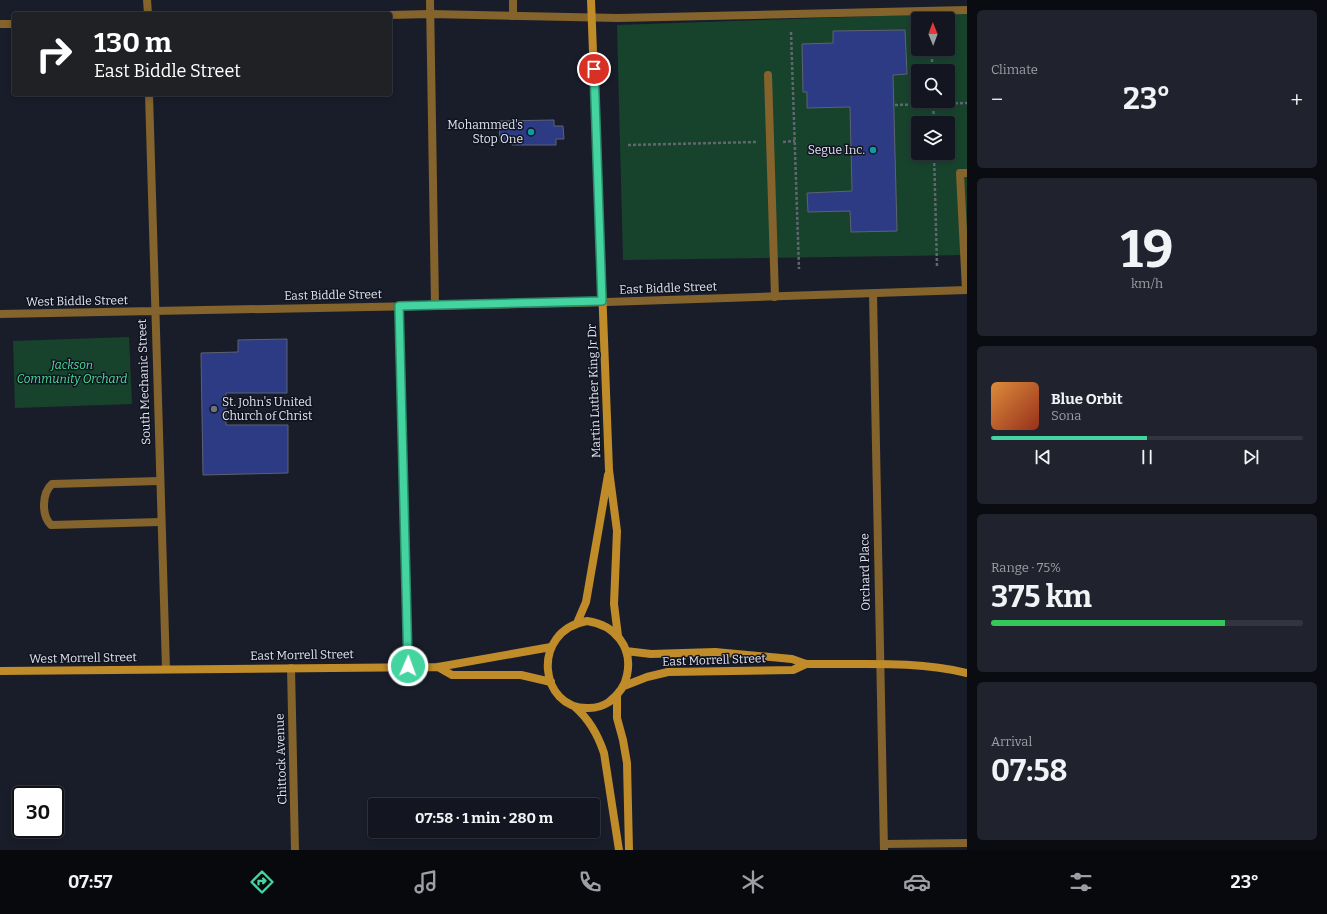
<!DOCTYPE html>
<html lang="en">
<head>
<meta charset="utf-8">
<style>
  :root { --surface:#131620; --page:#20232d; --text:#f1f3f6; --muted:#9d9fa5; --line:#32353e; --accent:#43d4a0 }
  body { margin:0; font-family:Bitter,serif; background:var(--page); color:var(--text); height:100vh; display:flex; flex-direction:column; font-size:15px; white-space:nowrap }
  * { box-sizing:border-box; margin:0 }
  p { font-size:13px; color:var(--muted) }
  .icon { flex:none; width:22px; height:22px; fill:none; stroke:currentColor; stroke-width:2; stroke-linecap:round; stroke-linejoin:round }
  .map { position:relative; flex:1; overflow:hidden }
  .panel { display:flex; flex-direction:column; gap:10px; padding:10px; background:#0a0c12; width:360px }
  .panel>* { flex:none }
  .hud { position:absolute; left:12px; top:12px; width:380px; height:84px; border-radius:4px; box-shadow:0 2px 6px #0003,0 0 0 1px var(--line); background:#202124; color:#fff; overflow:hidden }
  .needle { width:26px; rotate:359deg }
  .controls { position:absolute; left:911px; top:12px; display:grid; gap:8px }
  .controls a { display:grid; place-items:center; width:44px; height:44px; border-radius:4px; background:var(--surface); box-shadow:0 2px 6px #0003,0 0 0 1px var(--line); font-size:20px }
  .speed { position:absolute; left:12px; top:786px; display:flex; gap:8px; font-size:20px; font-weight:700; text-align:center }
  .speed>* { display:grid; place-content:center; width:52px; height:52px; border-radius:50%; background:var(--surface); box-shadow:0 2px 6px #0003,0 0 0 1px var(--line); line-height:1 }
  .speed .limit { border:2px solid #111; border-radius:6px; background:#fff; color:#111 }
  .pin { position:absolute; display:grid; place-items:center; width:34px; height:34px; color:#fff; margin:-17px; border:2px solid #fff; border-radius:50%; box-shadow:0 1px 4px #0007 }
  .me { position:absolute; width:44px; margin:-22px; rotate:2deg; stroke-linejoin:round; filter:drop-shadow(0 0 3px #0008) }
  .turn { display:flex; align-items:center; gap:14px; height:84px; padding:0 16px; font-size:18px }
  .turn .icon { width:52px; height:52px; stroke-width:2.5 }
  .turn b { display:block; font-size:28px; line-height:34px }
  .big { font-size:30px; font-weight:700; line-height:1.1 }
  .panel .card { flex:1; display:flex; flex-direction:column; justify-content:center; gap:6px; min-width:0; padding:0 14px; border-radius:6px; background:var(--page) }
  .panel .dial { align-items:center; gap:0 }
  .dial b { font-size:52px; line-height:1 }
  .song { display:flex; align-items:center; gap:12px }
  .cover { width:48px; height:48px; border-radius:6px; background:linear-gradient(135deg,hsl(30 70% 55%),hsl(10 70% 35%)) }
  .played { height:4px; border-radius:2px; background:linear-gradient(90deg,var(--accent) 50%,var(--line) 50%) }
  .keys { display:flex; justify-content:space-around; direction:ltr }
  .heat { display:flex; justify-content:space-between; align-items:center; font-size:22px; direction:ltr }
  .charge { height:6px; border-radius:3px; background:linear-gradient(90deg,#34c759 75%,var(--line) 0) }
  .trip { position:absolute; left:368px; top:798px; width:232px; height:40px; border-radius:4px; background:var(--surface); box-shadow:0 2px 6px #0003,0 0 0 1px var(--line); font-weight:700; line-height:40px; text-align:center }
  .dock { display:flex; height:64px; justify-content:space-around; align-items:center; background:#08090d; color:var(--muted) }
  .dock .icon { width:28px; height:28px }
  .dock .on { color:var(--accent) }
  .dock b { font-size:18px; color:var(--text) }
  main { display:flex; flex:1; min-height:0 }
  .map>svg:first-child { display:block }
  .green { fill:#17432d; fill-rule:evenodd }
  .building { fill:#2d3a84; stroke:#5d6272 }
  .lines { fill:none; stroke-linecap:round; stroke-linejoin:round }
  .path { stroke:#626671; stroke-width:2.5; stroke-dasharray:3 2; stroke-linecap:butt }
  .lane { stroke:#84632c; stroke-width:8 }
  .street { stroke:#84632c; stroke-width:8 }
  .secondary { stroke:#c08b29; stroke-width:8 }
  .route-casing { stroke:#2c8a68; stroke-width:10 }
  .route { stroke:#43d4a0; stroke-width:7 }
  .culture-dot { fill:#0f9aa8; stroke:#101420; stroke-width:1.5 }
  .worship-dot { fill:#6b7280; stroke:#101420; stroke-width:1.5 }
  .labels { text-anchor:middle; stroke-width:3; stroke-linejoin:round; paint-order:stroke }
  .poi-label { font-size:12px; fill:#e1e4ee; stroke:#101420; text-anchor:end }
  .street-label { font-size:12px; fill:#e1e4ee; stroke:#101420 }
  .park-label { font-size:12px; font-style:italic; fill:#4ddc99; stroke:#101420 }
</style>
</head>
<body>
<main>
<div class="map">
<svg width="967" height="850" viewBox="0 0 967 850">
  <rect width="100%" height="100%" fill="#191d2a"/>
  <path class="green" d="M967,13V255L623,260L617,25ZM918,19H948V49H918ZM918,71H948V101H918ZM918,123H948V153H918Z
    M129,337L132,404L15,408L13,341Z"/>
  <path class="building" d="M905,30L907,74L893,75L897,231L851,232L850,211L808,212L807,193L852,191L850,107L807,108V92H803L802,44L833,43V31Z
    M554,120V126H563L564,139H556V145H512V142H500L499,121Z
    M287,339V393H226V425H288V473L203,475L201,353L238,352V340Z"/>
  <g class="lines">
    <path class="path" d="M791,32L799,269
      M932,49V71
      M933,101L934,123
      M895,105L967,103
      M783,142L795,141
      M628,145L758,142
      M934,153L937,266"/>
    <path class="lane" d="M430,0L435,305
      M513,0V16
      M768,75L775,297
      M966,290L960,173H967
      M159,481L52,484C42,493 41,515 51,525L160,522
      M884,844L967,843"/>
    <path class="street" d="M147,0L148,14
      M390,15L430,14L618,18L967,10
      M0,24H14
      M149,94L166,669
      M873,294L884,850
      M399,306L408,666
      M0,314L577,303L967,290
      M291,668L295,850"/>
    <path class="secondary" d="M591,0L609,470L617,531L614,604L618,636
      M587,621C615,625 633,647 627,675C625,687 618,695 609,702C603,706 596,708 589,708C539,710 530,631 587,621Z
      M577,623L586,602L608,475
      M626,651L651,654L715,652L792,659L806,664C858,665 915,660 967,673
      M438,667L452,675H521L551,682
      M0,671L438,667L551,647
      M624,686L647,677L668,672L793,670L806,664
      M617,695V718L623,740L627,763L629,850
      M575,707C590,720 598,735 604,753L619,850"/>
  </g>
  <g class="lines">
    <g class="route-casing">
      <path id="route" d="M408,666L399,306L602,301L594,69"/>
    </g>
    <use href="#route" class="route"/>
  </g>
  <g class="culture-dot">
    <circle cx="531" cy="132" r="4"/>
    <circle cx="873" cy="150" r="4"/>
  </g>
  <circle class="worship-dot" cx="214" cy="409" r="4"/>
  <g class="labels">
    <g class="poi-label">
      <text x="523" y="129">Mohammed's<tspan x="523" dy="14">Stop One</tspan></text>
      <text x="865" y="154">Segue Inc.</text>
      <text x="222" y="406" text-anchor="start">St. John's United<tspan x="222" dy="14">Church of Christ</tspan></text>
    </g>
    <g class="street-label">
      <text transform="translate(668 288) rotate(-2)" y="4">East Biddle Street</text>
      <text transform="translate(333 295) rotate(-1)" y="4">East Biddle Street</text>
      <text transform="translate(77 301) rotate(-1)" y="4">West Biddle Street</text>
      <text transform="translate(144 382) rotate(-92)" y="4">South Mechanic Street</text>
      <text transform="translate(594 391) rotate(-92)" y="4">Martin Luther King Jr Dr</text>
      <text transform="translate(865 572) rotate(-91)" y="4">Orchard Place</text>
      <text transform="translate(302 655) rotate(-1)" y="4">East Morrell Street</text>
      <text transform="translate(83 658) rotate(-1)" y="4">West Morrell Street</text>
      <text transform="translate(714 660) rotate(-2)" y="4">East Morrell Street</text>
      <text transform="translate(281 759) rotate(-92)" y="4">Chittock Avenue</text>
    </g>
    <g class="park-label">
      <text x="72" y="369">Jackson<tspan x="72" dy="14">Community Orchard</tspan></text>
    </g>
  </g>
</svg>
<div class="controls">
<a><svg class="needle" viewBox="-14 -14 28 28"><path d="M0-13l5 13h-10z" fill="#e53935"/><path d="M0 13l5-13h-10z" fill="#9d9fa5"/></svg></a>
<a><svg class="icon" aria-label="search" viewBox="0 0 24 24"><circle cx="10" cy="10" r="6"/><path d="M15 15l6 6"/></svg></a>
<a><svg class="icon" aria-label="layers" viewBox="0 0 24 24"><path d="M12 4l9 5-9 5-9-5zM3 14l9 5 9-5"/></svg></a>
</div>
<div class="speed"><div class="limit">30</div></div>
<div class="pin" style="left:594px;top:69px;background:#d93025"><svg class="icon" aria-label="arrive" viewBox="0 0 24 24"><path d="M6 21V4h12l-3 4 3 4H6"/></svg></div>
<svg class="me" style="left:408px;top:666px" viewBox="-20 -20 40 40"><circle r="17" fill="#43d4a0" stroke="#fff" stroke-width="3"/><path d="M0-11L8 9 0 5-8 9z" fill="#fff"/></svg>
<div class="trip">07:58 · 1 min · 280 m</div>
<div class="hud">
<div class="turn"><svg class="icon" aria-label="right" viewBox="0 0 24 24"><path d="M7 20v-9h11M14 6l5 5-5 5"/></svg><div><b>130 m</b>East Biddle Street</div></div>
</div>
</div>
<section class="panel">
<div class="card"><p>Climate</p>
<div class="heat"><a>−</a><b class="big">23°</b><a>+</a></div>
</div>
<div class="card dial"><b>19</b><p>km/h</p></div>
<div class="card">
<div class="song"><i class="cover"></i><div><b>Blue Orbit</b><p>Sona</p></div></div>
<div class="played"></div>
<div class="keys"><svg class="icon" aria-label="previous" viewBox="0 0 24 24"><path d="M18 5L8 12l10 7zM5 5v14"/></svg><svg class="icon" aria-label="pause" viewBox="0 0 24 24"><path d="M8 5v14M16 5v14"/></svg><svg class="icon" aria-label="next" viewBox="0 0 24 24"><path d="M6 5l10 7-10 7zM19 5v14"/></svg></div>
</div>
<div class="card"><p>Range · 75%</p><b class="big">375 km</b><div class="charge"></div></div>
<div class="card"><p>Arrival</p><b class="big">07:58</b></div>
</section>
</main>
<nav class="dock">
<b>07:57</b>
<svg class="icon on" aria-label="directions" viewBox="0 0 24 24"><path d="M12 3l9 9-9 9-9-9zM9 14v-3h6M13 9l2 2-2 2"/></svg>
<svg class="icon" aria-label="music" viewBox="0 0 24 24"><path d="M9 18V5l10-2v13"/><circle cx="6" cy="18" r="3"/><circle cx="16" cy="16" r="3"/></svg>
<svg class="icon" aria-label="phone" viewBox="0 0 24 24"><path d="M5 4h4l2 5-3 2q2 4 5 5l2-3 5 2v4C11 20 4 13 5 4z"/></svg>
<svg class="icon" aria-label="climate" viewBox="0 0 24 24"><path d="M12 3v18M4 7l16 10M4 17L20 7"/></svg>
<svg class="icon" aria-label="car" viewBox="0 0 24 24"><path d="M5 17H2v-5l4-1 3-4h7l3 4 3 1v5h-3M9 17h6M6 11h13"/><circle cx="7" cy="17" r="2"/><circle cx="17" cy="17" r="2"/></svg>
<svg class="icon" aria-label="filters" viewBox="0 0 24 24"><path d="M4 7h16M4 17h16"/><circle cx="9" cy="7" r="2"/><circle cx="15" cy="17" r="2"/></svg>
<b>23°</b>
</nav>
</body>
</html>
